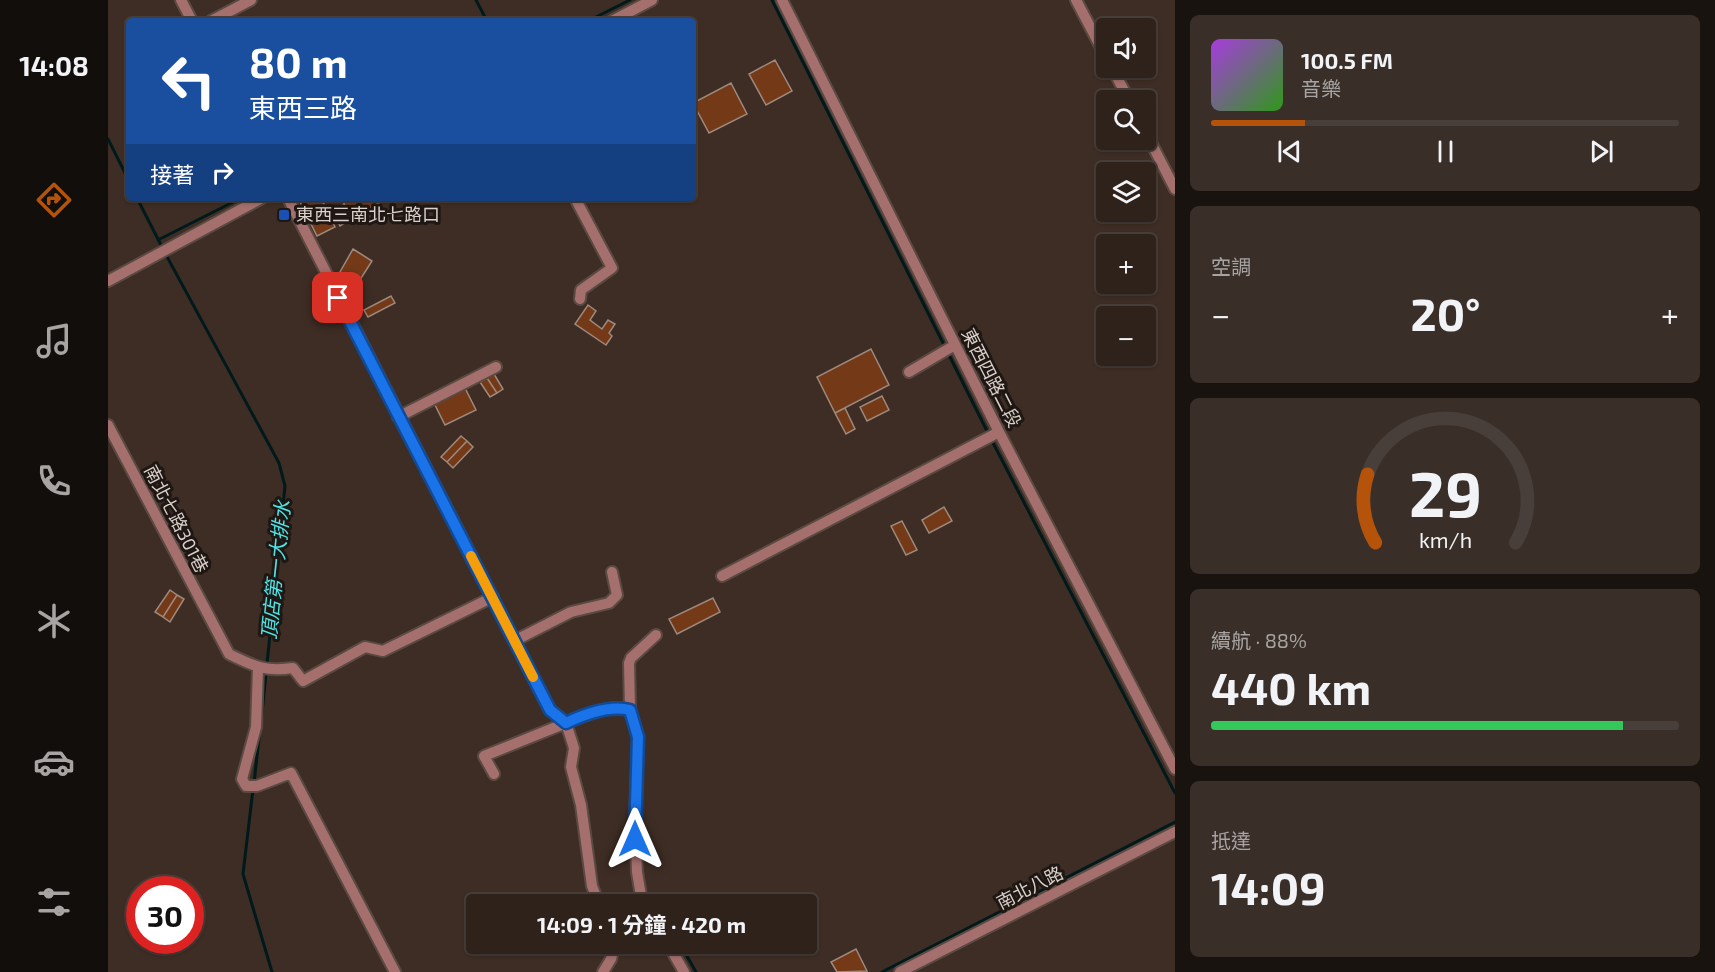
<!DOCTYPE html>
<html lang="zh-TW">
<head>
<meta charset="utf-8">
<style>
  :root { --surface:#2e221b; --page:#3a2f28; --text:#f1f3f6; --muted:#a7a4a3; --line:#493f3a; --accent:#b45309 }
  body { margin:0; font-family:"Exo 2","Noto Sans TC",sans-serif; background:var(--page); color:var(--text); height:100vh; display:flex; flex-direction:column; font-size:22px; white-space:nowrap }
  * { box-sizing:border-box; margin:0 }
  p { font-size:20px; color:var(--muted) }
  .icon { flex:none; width:33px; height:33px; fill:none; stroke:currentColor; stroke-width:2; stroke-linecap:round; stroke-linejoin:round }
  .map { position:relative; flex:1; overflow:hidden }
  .side { display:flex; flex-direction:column; gap:15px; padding:15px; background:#19130f; width:540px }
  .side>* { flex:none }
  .guide { position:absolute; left:18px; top:18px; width:570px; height:183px; border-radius:6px; box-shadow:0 2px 4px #0004,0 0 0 2px var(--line); background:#1a4fa0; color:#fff; overflow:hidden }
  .tools { position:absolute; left:988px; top:18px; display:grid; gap:12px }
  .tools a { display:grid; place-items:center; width:60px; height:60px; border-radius:6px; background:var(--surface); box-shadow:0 2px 4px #0004,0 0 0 2px var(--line); font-size:30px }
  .speed { position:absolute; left:18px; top:876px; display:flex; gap:12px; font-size:30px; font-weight:700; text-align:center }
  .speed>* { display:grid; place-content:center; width:78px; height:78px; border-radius:50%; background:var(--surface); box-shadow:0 2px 4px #0004,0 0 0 2px var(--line); line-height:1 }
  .speed .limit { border:9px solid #d22; background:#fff; color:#111 }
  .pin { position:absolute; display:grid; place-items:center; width:51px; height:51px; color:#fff; margin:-26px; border-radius:12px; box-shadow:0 3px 9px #0006 }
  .me { position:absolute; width:66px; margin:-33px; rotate:0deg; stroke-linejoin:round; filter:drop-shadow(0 0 4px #0008) }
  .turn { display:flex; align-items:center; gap:21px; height:126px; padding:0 24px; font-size:27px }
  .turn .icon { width:78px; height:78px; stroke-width:2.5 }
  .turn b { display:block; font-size:42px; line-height:51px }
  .then { display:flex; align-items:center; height:57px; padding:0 24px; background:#0003; gap:12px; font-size:22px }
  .big { font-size:45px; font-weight:700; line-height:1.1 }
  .side .tile { flex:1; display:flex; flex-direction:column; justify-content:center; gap:9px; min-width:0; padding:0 21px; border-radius:9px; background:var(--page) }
  .side .dial { align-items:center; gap:0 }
  .dial svg { height:156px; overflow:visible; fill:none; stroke:var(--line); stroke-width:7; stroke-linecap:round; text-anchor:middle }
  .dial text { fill:var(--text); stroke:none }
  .song { display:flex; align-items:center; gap:18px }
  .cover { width:72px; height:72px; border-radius:9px; background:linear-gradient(135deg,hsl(280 70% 55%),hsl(110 70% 35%)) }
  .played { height:6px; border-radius:3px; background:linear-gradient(90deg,var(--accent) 20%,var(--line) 20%) }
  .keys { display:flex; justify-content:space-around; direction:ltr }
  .heat { display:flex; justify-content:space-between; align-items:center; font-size:33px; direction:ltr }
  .charge { height:9px; border-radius:4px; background:linear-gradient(90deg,#34c759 88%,var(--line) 0) }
  .trip { position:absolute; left:358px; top:894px; width:351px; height:60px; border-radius:6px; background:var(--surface); box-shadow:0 2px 4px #0004,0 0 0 2px var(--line); font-weight:700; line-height:60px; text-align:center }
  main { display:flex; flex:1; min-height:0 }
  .menu { display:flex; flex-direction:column; width:108px; justify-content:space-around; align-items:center; background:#120e0b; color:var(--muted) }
  .menu .icon { width:42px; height:42px }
  .menu .selected { color:var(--accent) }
  .menu b { font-size:27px; color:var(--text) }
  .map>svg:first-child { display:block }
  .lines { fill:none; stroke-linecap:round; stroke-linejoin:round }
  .stream { stroke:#001a1b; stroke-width:3 }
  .building { fill:#743a18; stroke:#9e897f; stroke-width:1.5 }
  .minor-casing { stroke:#5a4a42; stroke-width:14 }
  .minor { stroke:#a56f6e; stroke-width:10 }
  .route-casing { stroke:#114b97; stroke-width:15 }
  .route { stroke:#1a73e8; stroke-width:10 }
  .slow { stroke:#f59e0b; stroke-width:10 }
  .transit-dot { fill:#1a4fb4; stroke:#1f1713; stroke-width:2 }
  .labels { text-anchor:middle; stroke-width:6; stroke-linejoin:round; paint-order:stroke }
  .poi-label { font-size:18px; fill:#dbd0ca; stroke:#1f1713; text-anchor:start }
  .street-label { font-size:18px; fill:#dbd0ca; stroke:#1f1713 }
  .water-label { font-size:20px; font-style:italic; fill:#4ee4e5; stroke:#1f1713 }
</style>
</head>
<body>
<main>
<nav class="menu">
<b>14:08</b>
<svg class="icon selected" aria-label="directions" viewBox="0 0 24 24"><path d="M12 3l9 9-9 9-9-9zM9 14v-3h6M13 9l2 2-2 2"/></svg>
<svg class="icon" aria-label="music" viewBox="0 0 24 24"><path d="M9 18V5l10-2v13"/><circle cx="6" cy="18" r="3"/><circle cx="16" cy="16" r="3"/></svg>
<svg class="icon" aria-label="phone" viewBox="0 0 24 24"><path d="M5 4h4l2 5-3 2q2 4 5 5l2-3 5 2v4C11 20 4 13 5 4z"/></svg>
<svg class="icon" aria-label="climate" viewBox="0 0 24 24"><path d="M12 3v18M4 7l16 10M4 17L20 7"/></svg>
<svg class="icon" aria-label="car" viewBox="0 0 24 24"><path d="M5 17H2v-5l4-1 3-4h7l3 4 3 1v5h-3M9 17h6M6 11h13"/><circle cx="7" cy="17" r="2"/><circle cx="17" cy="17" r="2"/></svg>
<svg class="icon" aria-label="filters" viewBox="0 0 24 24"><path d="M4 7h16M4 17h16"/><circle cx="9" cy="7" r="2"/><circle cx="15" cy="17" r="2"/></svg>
</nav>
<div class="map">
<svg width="1067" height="972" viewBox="0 0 1067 972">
  <rect width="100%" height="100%" fill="#3e2d24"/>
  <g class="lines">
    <path class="stream" d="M368,0L379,21
      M664,0L837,347
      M480,21L522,0
      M0,139L21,181
      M29,198L54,247
      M50,240L133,198
      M57,253L171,463L177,486L153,723
      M840,353L880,433
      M883,439L1067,793
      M146,783L152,729
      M145,789L135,874L164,972
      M572,944L588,972
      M774,972L1067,822"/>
  </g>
  <path class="building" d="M667,60L684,91L658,105L641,74Z
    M623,83L639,114L601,133L585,103Z
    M190,198H213L227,227L209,236Z
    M233,198H280L244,218Z
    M235,205L243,219L232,226L224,211Z
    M245,249L264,261L250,283L232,272Z
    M283,296L287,303L260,317L256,310Z
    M480,305L488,311L482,320L494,329L500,320L507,324L501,333L504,336L498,345L467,324Z
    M763,349L781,385L727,413L709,377Z
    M386,374L395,389L389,393L379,378Z
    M379,378L389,393L382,397L372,382Z
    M356,386L368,410L337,425L325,401Z
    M774,396L781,410L759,421L752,407Z
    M737,408L747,429L738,434L727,413Z
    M353,436L359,441L339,462L333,457Z
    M359,441L365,447L345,468L339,462Z
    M836,507L844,521L821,533L814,520Z
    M794,521L809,550L798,555L783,526Z
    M62,590L69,595L55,617L47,612Z
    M69,595L76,599L62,622L55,617Z
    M605,598L612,612L569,634L561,619Z
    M748,949L759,971L729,972L723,962Z"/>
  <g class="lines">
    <g class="minor-casing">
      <path id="minor" d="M73,0L84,21
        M674,0L891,432L1067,769
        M968,0L999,59
        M103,21L143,0
        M504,21L544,0
        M1004,68L1021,100
        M1038,133L1067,189
        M180,198L442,710L458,723C477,715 502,705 522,709L530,737L527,823L529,872L533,896L538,904
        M467,198L504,268L473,290L472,299
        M0,281L154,198
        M801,372L847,345
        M290,417L388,367
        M0,425L121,654C146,666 156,672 185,668L195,681L257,647L275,651L385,597
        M614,576L891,432
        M406,641L463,612L501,603L509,595L504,572
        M150,668L148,727L134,779L138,786H149L183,773L287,972
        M522,709L521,663L523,658L548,635
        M386,774L376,756L458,723L466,748L463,767L473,805L484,886L491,904
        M560,944L576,972
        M495,972L503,959L507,944
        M792,972L1067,832"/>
    </g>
    <use href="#minor" class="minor"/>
  </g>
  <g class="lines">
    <g class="route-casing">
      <path id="route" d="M230,298L442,710L458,723C477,714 502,705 522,710L530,737L527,839"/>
    </g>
    <use href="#route" class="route"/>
    <path class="slow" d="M363,556L425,677"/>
  </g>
  <rect class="transit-dot" x="170" y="209" width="12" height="12" rx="3"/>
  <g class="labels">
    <g class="poi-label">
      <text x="188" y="221">東西三南北七路口</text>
    </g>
    <g class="street-label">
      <text transform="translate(883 378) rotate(63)" y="6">東西四路二段</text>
      <text transform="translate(68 519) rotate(63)" y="6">南北七路301巷</text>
      <text transform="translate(922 888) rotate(-27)" y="6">南北八路</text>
    </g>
    <g class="water-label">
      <text transform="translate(168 570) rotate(-84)" y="7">頂店第一大排水</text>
    </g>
  </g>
</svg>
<div class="tools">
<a><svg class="icon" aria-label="sound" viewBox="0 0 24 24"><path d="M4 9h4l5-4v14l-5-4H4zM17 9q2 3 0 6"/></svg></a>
<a><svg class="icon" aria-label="search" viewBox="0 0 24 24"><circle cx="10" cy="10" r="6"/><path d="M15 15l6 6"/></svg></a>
<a><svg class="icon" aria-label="layers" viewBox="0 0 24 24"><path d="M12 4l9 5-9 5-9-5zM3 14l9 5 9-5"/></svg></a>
<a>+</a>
<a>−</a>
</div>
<div class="speed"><div class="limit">30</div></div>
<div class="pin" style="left:230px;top:298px;background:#d93025"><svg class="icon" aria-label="arrive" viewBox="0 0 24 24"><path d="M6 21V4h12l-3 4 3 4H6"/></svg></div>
<svg class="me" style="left:527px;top:839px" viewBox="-20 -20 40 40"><path d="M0-17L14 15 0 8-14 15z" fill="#1a73e8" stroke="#fff" stroke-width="4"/></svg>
<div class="trip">14:09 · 1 分鐘 · 420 m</div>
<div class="guide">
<div class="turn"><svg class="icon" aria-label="left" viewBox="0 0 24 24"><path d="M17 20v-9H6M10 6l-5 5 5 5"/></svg><div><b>80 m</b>東西三路</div></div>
<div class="then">接著<svg class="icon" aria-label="right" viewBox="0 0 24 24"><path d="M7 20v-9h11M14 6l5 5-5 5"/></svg></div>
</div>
</div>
<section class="side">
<div class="tile">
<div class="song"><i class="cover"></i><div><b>100.5 FM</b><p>音樂</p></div></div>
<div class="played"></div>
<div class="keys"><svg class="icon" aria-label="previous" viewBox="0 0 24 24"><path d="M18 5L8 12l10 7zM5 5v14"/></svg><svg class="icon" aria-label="pause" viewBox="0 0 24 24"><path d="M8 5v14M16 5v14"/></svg><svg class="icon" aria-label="next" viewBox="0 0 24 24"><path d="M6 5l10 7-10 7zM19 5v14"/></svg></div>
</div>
<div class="tile"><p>空調</p>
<div class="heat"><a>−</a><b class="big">20°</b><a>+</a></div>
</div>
<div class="tile dial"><svg viewBox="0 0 100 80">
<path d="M14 69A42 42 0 1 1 86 69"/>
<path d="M14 69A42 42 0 0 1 10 34" stroke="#b45309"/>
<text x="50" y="56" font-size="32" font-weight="700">29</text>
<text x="50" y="72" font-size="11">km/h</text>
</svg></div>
<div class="tile"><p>續航 · 88%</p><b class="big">440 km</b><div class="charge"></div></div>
<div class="tile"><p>抵達</p><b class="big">14:09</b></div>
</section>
</main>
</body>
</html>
